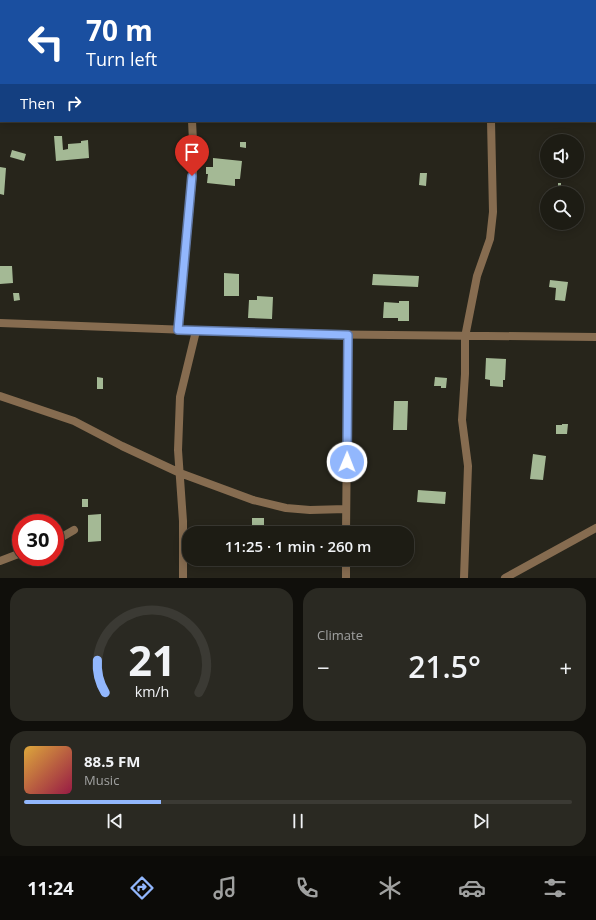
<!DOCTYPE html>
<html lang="en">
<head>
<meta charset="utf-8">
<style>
  :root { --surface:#1d1c14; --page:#2a2922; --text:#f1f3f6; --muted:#a0a1a0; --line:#3b3a34; --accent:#92b7fd }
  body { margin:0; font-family:"Open Sans",sans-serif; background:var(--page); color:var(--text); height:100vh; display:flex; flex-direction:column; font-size:15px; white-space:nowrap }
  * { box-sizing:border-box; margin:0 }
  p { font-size:13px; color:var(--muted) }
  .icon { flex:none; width:22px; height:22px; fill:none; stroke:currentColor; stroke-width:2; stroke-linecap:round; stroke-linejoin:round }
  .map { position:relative; height:578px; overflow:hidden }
  .side { display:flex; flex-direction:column; gap:10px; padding:10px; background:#100f0b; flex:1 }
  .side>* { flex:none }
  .guide { position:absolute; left:0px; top:0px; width:596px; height:122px; box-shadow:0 2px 10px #0003,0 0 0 1px var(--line); background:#1a4fa0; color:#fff; overflow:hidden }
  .tools { position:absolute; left:540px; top:134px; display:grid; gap:8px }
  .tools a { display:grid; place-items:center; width:44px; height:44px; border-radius:50%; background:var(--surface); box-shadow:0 2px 10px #0003,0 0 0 1px var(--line); font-size:20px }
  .speed { position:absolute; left:12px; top:514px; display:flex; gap:8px; font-size:20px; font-weight:700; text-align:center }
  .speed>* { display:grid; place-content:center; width:52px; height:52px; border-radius:50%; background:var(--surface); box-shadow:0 2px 10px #0003,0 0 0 1px var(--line); line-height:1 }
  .speed .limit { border:6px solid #d22; background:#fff; color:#111 }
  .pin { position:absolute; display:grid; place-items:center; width:34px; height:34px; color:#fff; margin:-41px -17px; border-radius:50% 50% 50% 0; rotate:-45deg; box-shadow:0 0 4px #0007 }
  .pin .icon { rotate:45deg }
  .me { position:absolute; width:44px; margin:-22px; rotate:1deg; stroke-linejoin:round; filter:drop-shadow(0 0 3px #0008) }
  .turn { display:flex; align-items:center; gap:14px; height:84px; padding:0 20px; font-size:18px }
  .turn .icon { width:52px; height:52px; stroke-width:2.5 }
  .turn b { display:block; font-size:28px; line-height:34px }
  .then { display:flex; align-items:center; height:38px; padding:0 20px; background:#0003; gap:8px; font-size:15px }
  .big { font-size:30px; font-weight:600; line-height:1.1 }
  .side .card { flex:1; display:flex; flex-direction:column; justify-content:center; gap:6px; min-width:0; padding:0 14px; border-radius:16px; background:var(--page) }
  .side .dial { align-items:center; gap:0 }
  .dial svg { height:104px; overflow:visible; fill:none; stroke:var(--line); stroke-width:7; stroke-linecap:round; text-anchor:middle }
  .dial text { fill:var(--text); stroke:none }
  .song { display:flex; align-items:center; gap:12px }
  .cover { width:48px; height:48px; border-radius:6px; background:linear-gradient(135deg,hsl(40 70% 55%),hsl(340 70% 35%)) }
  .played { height:4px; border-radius:2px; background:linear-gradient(90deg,var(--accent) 25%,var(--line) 25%) }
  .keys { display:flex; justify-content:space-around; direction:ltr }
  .heat { display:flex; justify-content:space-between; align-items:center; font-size:22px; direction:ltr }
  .side .tiles { flex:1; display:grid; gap:10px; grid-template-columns:1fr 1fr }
  .card:last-child { grid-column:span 2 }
  .trip { position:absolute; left:182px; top:526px; width:232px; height:40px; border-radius:16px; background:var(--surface); box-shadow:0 2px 10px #0003,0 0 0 1px var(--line); font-weight:600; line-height:40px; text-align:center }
  .tabs { display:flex; height:64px; justify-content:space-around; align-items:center; background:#0c0b08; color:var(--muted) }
  .tabs .icon { width:28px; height:28px }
  .tabs .on { color:var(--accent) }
  .tabs b { font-size:18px; color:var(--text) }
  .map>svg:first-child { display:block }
  .building { fill:#a4b995 }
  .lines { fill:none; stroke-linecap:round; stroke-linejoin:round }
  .minor { stroke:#866c50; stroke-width:8 }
  .route-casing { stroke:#5f77a4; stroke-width:10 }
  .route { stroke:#92b7fd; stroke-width:7 }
</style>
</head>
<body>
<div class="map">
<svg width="596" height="578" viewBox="0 0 596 578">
  <rect width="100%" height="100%" fill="#27251b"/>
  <path class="building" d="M54,136H62L63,150L68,149V144L81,143V141L88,140L89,158L56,161Z
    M240,142H246V148L240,147Z
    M12,150L26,154L24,161L10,157Z
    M213,158L242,161L240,179H235V186L207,183L208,174H206V167H213Z
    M0,167L6,168L4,195L0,194Z
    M420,173H427L426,186L419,185Z
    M558,183H561V192L558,191Z
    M0,266H12L13,283L0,284Z
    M224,273L239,274V296H224Z
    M373,274L419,276L418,287L372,285Z
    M550,280L568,282L565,301L555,300L556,288L549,287Z
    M13,293H19L20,300L14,301Z
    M257,296L273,297L272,319L248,318L249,300H257Z
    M399,301H409V321H398V318H383L384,302L399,303Z
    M486,358L506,359L505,380H503V387L490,386V380L485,379Z
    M97,377L103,378V389H97Z
    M435,377L447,378L446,388H441V386H434Z
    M394,401H408L407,430H393Z
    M562,424H568L567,434H556V425H562Z
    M533,454L546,456L543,480L530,479Z
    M418,490L446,492L445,504L417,502Z
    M82,499H88V507H82Z
    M101,514V541L88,542V515Z
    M252,518H264V533H252Z"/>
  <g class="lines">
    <path class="minor" d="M483,0V1
      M509,0L540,1
      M595,3H596
      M0,62H1
      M595,111H596
      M0,323L295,334L596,337
      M178,330L194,161L192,121
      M0,396L74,421L122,446L180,473L253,500L286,508L310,510L346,509
      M346,533L348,335
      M55,541L74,530
      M0,561L21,553
      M183,578V521L178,450L180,397L196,331
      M346,578V559
      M464,578L468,466L462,420L465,374V337L477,276L490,239L493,212L491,121
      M505,578L596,528"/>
  </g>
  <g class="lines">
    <g class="route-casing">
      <path id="route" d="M192,176L178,330L348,335L347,462"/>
    </g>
    <use href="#route" class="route"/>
  </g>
</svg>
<div class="tools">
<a><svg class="icon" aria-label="sound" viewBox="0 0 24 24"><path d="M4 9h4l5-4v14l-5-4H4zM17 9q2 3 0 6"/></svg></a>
<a><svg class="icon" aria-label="search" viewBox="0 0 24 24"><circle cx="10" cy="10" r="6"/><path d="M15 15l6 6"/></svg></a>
</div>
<div class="speed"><div class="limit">30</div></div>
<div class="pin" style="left:192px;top:176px;background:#d93025"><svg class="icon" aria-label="arrive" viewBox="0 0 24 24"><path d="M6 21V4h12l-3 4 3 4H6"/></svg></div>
<svg class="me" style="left:347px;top:462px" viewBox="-20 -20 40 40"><circle r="17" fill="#92b7fd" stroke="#fff" stroke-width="3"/><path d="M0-11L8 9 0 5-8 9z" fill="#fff"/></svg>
<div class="trip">11:25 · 1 min · 260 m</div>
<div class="guide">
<div class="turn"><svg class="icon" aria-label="left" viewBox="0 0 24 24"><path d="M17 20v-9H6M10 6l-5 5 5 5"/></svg><div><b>70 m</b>Turn left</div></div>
<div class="then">Then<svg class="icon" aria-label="right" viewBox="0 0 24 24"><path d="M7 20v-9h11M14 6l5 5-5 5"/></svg></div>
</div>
</div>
<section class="side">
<div class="tiles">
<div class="card dial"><svg viewBox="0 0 100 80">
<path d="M14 69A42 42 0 1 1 86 69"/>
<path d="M14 69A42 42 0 0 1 8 44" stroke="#92b7fd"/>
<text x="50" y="56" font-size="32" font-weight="700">21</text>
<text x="50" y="72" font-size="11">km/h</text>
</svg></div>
<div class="card"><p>Climate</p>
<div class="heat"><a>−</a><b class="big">21.5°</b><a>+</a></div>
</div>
<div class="card">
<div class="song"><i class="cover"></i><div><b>88.5 FM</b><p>Music</p></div></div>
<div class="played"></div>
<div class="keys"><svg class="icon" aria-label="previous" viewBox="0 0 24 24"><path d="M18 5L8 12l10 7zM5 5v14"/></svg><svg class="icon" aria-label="pause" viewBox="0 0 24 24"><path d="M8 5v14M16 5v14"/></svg><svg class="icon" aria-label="next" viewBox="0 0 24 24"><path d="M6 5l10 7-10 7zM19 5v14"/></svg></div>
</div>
</div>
</section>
<nav class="tabs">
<b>11:24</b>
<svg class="icon on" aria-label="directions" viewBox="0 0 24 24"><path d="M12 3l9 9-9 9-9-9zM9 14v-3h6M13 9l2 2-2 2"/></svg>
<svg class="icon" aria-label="music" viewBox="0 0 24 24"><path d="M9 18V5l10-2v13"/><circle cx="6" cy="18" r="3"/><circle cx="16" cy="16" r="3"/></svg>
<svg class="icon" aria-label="phone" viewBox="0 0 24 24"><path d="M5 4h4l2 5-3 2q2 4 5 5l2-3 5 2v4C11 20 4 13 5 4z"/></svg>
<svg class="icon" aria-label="climate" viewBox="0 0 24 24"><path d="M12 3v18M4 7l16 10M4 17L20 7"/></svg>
<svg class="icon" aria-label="car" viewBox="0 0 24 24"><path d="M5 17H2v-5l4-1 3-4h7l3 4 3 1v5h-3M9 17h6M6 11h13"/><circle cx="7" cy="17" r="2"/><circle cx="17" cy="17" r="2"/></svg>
<svg class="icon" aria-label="filters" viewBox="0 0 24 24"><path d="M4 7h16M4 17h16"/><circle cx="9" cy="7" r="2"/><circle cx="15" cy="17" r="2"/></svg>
</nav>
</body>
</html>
